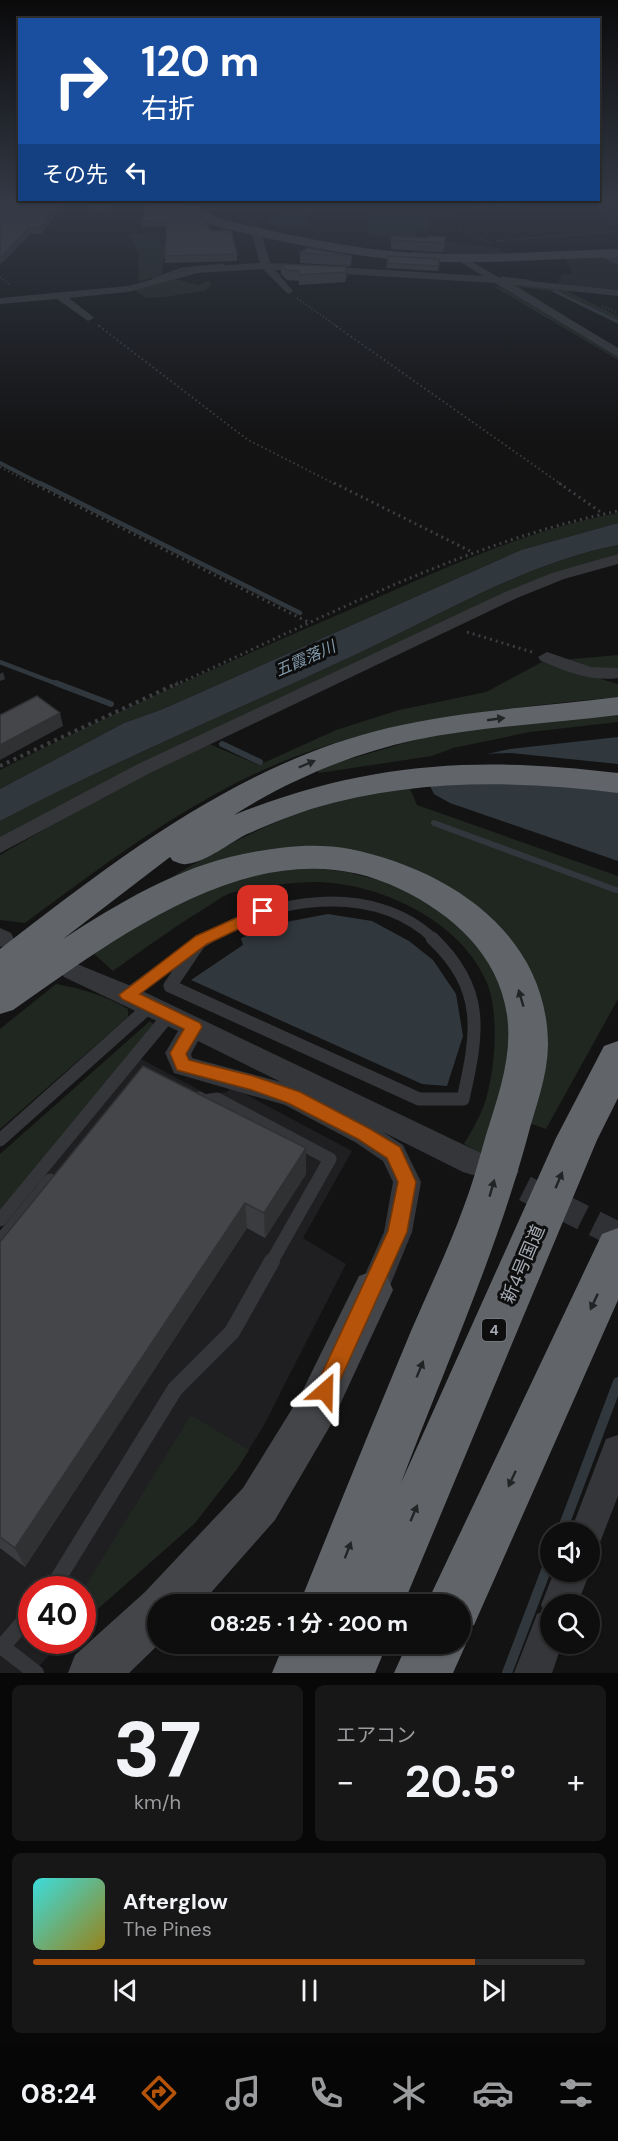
<!DOCTYPE html>
<html lang="ja">
<head>
<meta charset="utf-8">
<style>
  :root { --surface:#0e0e0f; --page:#171718; --text:#f1f3f6; --muted:#9b9c9e; --line:#2e2e2f; --accent:#b45309 }
  body { margin:0; font-family:"DM Sans","Noto Sans JP",sans-serif; background:var(--page); color:var(--text); height:100vh; display:flex; flex-direction:column; font-size:22px; white-space:nowrap }
  * { box-sizing:border-box; margin:0 }
  p { font-size:20px; color:var(--muted) }
  .icon { flex:none; width:33px; height:33px; fill:none; stroke:currentColor; stroke-width:2; stroke-linecap:round; stroke-linejoin:round }
  .map { position:relative; height:1673px; overflow:hidden }
  .drawer { display:flex; flex-direction:column; gap:12px; padding:12px; background:#080808; flex:1 }
  .drawer>* { flex:none }
  .banner { position:absolute; left:18px; top:18px; width:582px; height:183px; border-radius:0px; box-shadow:0 2px 4px #0004,0 0 0 2px var(--line); background:#1a4fa0; color:#fff; overflow:hidden }
  .fabs { position:absolute; left:540px; top:1522px; display:grid; gap:12px }
  .fabs a { display:grid; place-items:center; width:60px; height:60px; border-radius:50%; background:var(--surface); box-shadow:0 2px 4px #0004,0 0 0 2px var(--line); font-size:30px }
  .speed { position:absolute; left:18px; top:1576px; display:flex; gap:12px; font-size:30px; font-weight:700; text-align:center }
  .speed>* { display:grid; place-content:center; width:78px; height:78px; border-radius:50%; background:var(--surface); box-shadow:0 2px 4px #0004,0 0 0 2px var(--line); line-height:1 }
  .speed .limit { border:9px solid #d22; background:#fff; color:#111 }
  .pin { position:absolute; display:grid; place-items:center; width:51px; height:51px; color:#fff; margin:-26px; border-radius:12px; box-shadow:0 3px 9px #0006 }
  .me { position:absolute; width:66px; margin:-33px; rotate:25deg; stroke-linejoin:round; filter:drop-shadow(0 0 4px #0008) }
  .turn { display:flex; align-items:center; gap:21px; height:126px; padding:0 24px; font-size:27px }
  .turn .icon { width:78px; height:78px; stroke-width:2.5 }
  .turn b { display:block; font-size:42px; line-height:51px }
  .then { display:flex; align-items:center; height:57px; padding:0 24px; background:#0003; gap:12px; font-size:22px }
  .big { font-size:45px; font-weight:700; line-height:1.1 }
  .drawer .tile { flex:1; display:flex; flex-direction:column; justify-content:center; gap:9px; min-width:0; padding:0 21px; border-radius:9px; background:var(--page) }
  .drawer .dial { align-items:center; gap:0 }
  .dial b { font-size:78px; line-height:1 }
  .song { display:flex; align-items:center; gap:18px }
  .cover { width:72px; height:72px; border-radius:9px; background:linear-gradient(135deg,hsl(180 70% 55%),hsl(50 70% 35%)) }
  .played { height:6px; border-radius:3px; background:linear-gradient(90deg,var(--accent) 80%,var(--line) 80%) }
  .keys { display:flex; justify-content:space-around; direction:ltr }
  .heat { display:flex; justify-content:space-between; align-items:center; font-size:33px; direction:ltr }
  .drawer .tiles { flex:1; display:grid; gap:12px; grid-template-columns:1fr 1fr }
  .tile:last-child { grid-column:span 2 }
  .trip { position:absolute; left:147px; top:1594px; width:324px; height:60px; border-radius:30px; background:var(--surface); box-shadow:0 2px 4px #0004,0 0 0 2px var(--line); font-weight:700; line-height:60px; text-align:center }
  .tab-bar { display:flex; height:96px; justify-content:space-around; align-items:center; background:#060606; color:var(--muted) }
  .tab-bar .icon { width:42px; height:42px }
  .tab-bar .selected { color:var(--accent) }
  .tab-bar b { font-size:27px; color:var(--text) }
  .map>svg:first-child { display:block }
  .built { fill:#1f1f21 }
  .green { fill:#202620 }
  .water { fill:#30383d }
  .pier { fill:#131314 }
  .lines { fill:none; stroke-linecap:round; stroke-linejoin:round }
  .stream-far4 { stroke:#30383d; stroke-width:3 }
  .stream-far3 { stroke:#30383d; stroke-width:4 }
  .stream-far2 { stroke:#30383d; stroke-width:4.5 }
  .stream-far1 { stroke:#30383d; stroke-width:6 }
  .stream { stroke:#30383d; stroke-width:10 }
  .street-tunnel { stroke:#303134; stroke-width:26; stroke-dasharray:26 13; stroke-linecap:butt }
  .path-far3 { stroke:#3b3d40; stroke-width:1.5; stroke-dasharray:1.5 2; stroke-linecap:butt }
  .path-far2 { stroke:#3b3d40; stroke-width:2; stroke-dasharray:1.5 3; stroke-linecap:butt }
  .path-far1 { stroke:#3b3d40; stroke-width:3; stroke-dasharray:2 4; stroke-linecap:butt }
  .path { stroke:#3b3d40; stroke-width:4; stroke-dasharray:3 4.5; stroke-linecap:butt }
  .lane-far2 { stroke:#353639; stroke-width:10 }
  .lane-far1 { stroke:#353639; stroke-width:13 }
  .lane { stroke:#353639; stroke-width:16 }
  .street { fill:#353639; fill-rule:evenodd }
  .secondary { fill:#434549; fill-rule:evenodd }
  .highway { fill:#616469; fill-rule:evenodd }
  .wall { fill:#3b3c3f }
  .shaded-wall { fill:#303133 }
  .building { fill:#454649; stroke:#303133; stroke-width:1.5 }
  .oneway { fill:#232426 }
  .route { fill:#b45309; stroke:#753606; stroke-width:1.5 }
  .labels { text-anchor:middle; stroke-width:6; stroke-linejoin:round; paint-order:stroke }
  .shield { fill:#0e0e0f; stroke:#787c82; stroke-width:1.5 }
  .shield-label { font-size:14px; font-weight:bold; fill:#a6abb3 }
  .water-label { font-size:16px; font-style:italic; fill:#829aaa; stroke:#0e0e0f }
  .near-street-label { font-size:18px; fill:#a6abb3; stroke:#0e0e0f }
</style>
</head>
<body>
<div class="map">
<svg width="618" height="1673" viewBox="0 0 618 1673">
  <rect width="100%" height="100%" fill="#131314"/>
  <path class="built" d="M614,202L618,204V228L587,203Z
    M443,241L499,248L508,256L411,254L414,244Z
    M605,256L618,263V290L557,284L562,274H573L565,258Z
    M141,1059L207,1094L227,1092L232,1087L352,1151L303,1238L346,1264L264,1425L237,1469L195,1523L83,1622L82,1590H32V1641H62L33,1673H0V1230Z"/>
  <path class="green" d="M368,213L429,216L430,231L416,232L415,239L369,236Z
    M308,214L307,228L269,224L267,217Z
    M164,233L166,239L158,240L163,246L220,253L164,255L162,274L139,282L138,252L128,234Z
    M175,279L199,285L209,281L211,285L204,291L164,297L146,298L135,290Z
    M508,283L565,290L618,316V324L557,292L520,287L577,324Z
    M491,285L501,287L618,357V360Z
    M618,513V523L521,550L163,709L124,723L0,789V770C111,713 227,663 342,613C432,574 520,531 618,513Z
    M618,545V554L558,573L0,838V821C117,760 239,709 359,653C443,614 526,563 618,545Z
    M618,655V669L605,671L561,660Z
    M542,662L618,684V697C512,708 405,716 305,753C202,790 112,859 25,923L0,920V855C69,815 137,777 209,744L259,765L336,730L399,710L486,692Z
    M618,713V722L530,732L453,748L432,756L319,773L316,769L425,737L462,730Z
    M409,786L417,805L618,876V999L546,1129L526,1122L542,1040L452,890L415,870L375,858L173,880L172,877C225,845 281,816 340,799C363,793 386,790 409,786Z
    M313,868L347,872L395,884L460,924L484,953L502,989L510,1020L511,1059L483,1155L464,1144C471,1132 478,1120 483,1108C495,1077 500,1014 487,983C461,921 383,885 320,882C299,881 256,887 234,892C225,894 215,902 207,907C174,927 144,949 113,971L93,953L194,892L273,870Z
    M56,984C83,989 104,995 128,1009V1017L0,1129V1029Z
    M150,1021L155,1026L0,1211V1154Z
    M191,1415L249,1450L237,1469L195,1523L83,1622V1590Z"/>
  <path class="water" d="M618,523V545C526,563 443,614 359,653C239,709 117,760 0,821V789L124,723L163,709L521,550Z
    M618,737V861L450,803L434,794L421,768L510,749Z
    M328,914L372,921L409,941L433,960L456,994L463,1036L447,1086L422,1084L191,980L243,945L241,938L286,922Z"/>
  <path class="pier" d="M511,753L618,764V790L418,769L421,765L475,754Z"/>
  <g class="lines">
    <path class="stream-far4" d="M502,278L528,281
      M154,279L183,269L223,265
      M554,291L618,322"/>
    <path class="stream-far3" d="M0,463L43,485"/>
    <path class="stream-far2" d="M40,483L300,613
      M0,662L60,685"/>
    <path class="stream-far1" d="M56,683L111,704
      M222,744L260,762
      M434,823L616,890"/>
    <path class="stream" d="M561,1533L618,1382
      M507,1673L550,1560"/>
    <path class="street-tunnel" d="M490,1171L618,1235"/>
    <path class="path-far3" d="M278,215L306,214L303,211L308,209L458,216
      M496,241L618,231
      M491,243L461,230L456,211L459,208L581,202
      M0,277L11,286
      M297,298L338,327
      M602,306L618,313
      M98,325L101,327"/>
    <path class="path-far2" d="M99,326L248,440L337,485
      M336,326L562,485
      M0,467L35,485"/>
    <path class="path-far1" d="M32,483L310,623
      M334,483L472,552
      M559,483L602,513
      M467,632L532,652
      M175,685C319,620 462,543 618,511"/>
    <path class="path" d="M0,766L178,683"/>
    <path class="lane-far2" d="M205,939C270,898 372,881 434,939"/>
    <path class="lane-far1" d="M199,943L170,986L419,1099H463C478,1033 486,989 432,938
      M199,943L201,940
      M199,943L207,938
      M127,995L199,943
      M199,1098L204,1101L217,1099L330,1159L271,1263
      M0,1140L150,1006
      M0,1220L169,1015
      M0,1241L50,1180"/>
    <path class="lane" d="M51,1590L175,1389L232,1332L272,1261
      M0,1645L36,1673
      M2,1647L32,1612"/>
    <path class="street" d="M256,229L261,232L270,263L483,276L457,260L455,258L460,255L500,278L618,290V296L513,285L618,348V357L495,283L275,270L293,291L288,294L263,269L198,273L128,292L69,298L92,316L94,318L88,321L57,299L0,304V298L128,286L198,267L260,263L251,232Z
      M603,251L618,258V265L600,256V252Z
      M618,554V564L564,579L517,598L150,773L0,853V837L136,765L505,592L552,573Z
      M547,652L591,667L618,668V678C590,682 566,671 541,661L538,657Z
      M0,928L11,933L14,939L11,945L0,947Z
      M72,962L136,988L483,1154L487,1163L483,1172L473,1175L463,1172L383,1132L403,1145L421,1182L412,1232L384,1300L373,1304L362,1300L358,1290L384,1232L393,1182L383,1161L355,1142L285,1105L174,1073L165,1053L178,1031L64,977L60,971L64,965ZM198,1041L281,1082L192,1058L191,1054Z
      M618,1435V1496L599,1545L590,1549V1533H570L606,1439Z
      M554,1572H590L577,1605H550V1644H562L552,1673H514L537,1614L544,1611L541,1605Z"/>
    <path class="secondary" d="M175,202C197,202 208,216 228,221C282,233 335,246 390,251C465,258 542,251 618,249V257C542,259 465,266 389,259C333,253 277,241 223,228L208,224Z
      M373,1271L387,1276L393,1290L330,1426L275,1520L200,1605H158L159,1644L129,1673H68L75,1655L145,1592L243,1488L300,1396L359,1276Z"/>
    <path class="highway" d="M618,697V715C550,724 481,726 415,740C351,754 289,780 234,815C366,762 478,756 618,773V793C514,780 413,779 311,809C290,816 268,825 247,834C229,843 207,862 186,864C182,865 177,862 173,861L170,857L63,939C117,904 178,867 243,854C277,847 315,842 350,849C448,869 547,933 548,1044C548,1076 535,1108 527,1139C495,1256 444,1369 401,1483L556,1138L604,1046L618,1041V1098L597,1140L403,1605H299C336,1513 373,1422 411,1331C429,1289 449,1248 464,1206C473,1183 479,1159 486,1135C498,1096 513,1056 507,1015C498,954 452,914 400,889C264,822 120,936 13,1010L0,1014V949C118,858 240,763 388,728C463,710 541,707 618,697Z
      M618,1228V1300L474,1625L460,1630V1605H426L602,1234Z
      M460,1631L466,1644L453,1673H394L407,1644H460Z
      M284,1644H387L375,1673H272Z"/>
  </g>
  <path class="wall" d="M0,202H63V204L41,234H30L4,261Z
    M90,202H113L110,210H91Z
    M146,202L212,231L237,254V261L165,263V256L167,226L143,227L142,221Z
    M446,237L443,252L391,249V240Z
    M300,253L352,256L351,266L300,263Z
    M387,263L440,264L438,271L386,268Z
    M281,264L347,267V276L345,282L299,285V281L287,280L281,274Z
    M306,1148V1174L265,1238L247,1228L25,1567L0,1548V1242Z"/>
  <path class="shaded-wall" d="M59,202H63V204L41,234L40,228Z
    M109,202H113L110,210Z
    M29,228L30,234L4,261L0,264V256Z
    M347,267V276L345,282V272Z
    M3,672L5,679L0,681V674Z
    M60,713L63,726L0,760V745Z
    M306,1148V1174L265,1238L264,1213Z
    M245,1203L247,1228L25,1567L15,1548Z"/>
  <path class="building" d="M0,202H59L40,228H29L3,255L0,256Z
    M146,202H181L199,215L212,231L231,230L237,254L165,256L167,220L142,221Z
    M392,236L428,238L429,236L446,237L444,243L391,240Z
    M307,248L352,256L300,253Z
    M388,256L440,259L438,266L387,263Z
    M281,264L347,267L345,272L299,275V271L287,270Z
    M37,696L60,713L0,745V715Z
    M143,1066L306,1148L264,1213L245,1203L15,1548L0,1537V1242Z"/>
  <defs><path id="oneway-solid" d="M-6-.8H1V-3.2L6.5 0L1 3.2V.8H-6Z" transform="scale(1.5)"/></defs>
  <g class="oneway">
    <use href="#oneway-solid" transform="translate(496 719) rotate(-8)"/>
    <use href="#oneway-solid" transform="translate(307 764) rotate(-23)"/>
    <use href="#oneway-solid" transform="translate(521 998) rotate(-106)"/>
    <use href="#oneway-solid" transform="translate(559 1180) rotate(-67)"/>
    <use href="#oneway-solid" transform="translate(492 1188) rotate(-74)"/>
    <use href="#oneway-solid" transform="translate(594 1302) rotate(115)"/>
    <use href="#oneway-solid" transform="translate(420 1369) rotate(-68)"/>
    <use href="#oneway-solid" transform="translate(512 1479) rotate(115)"/>
    <use href="#oneway-solid" transform="translate(414 1513) rotate(-67)"/>
    <use href="#oneway-solid" transform="translate(348 1550) rotate(-69)"/>
  </g>
  <linearGradient id="sky" x2="0" y2="1"><stop stop-color="#0a0a0b"/><stop offset="0.46" stop-color="#333945"/><stop offset="1" stop-color="#333945" stop-opacity="0"/></linearGradient>
  <rect width="618" height="437" fill="url(#sky)"/>
  <path class="route" d="M263,906L268,907L270,911L268,915L207,944L140,994L200,1023L202,1027L186,1054L189,1060L253,1076L300,1092L370,1129L400,1147L416,1182L407,1232L332,1398L325,1401L317,1398L314,1391L388,1231L398,1182L387,1158L358,1139L288,1103L252,1090L177,1070L170,1053L184,1029L122,999L119,995L196,936Z"/>
  <g class="labels">
    <rect class="shield" x="482" y="1319" width="24" height="22" rx="4.5"/>
    <g class="shield-label">
      <text x="494" y="1335">4</text>
    </g>
    <g class="water-label">
      <text transform="translate(305 658) rotate(-24)" y="6">五霞落川</text>
    </g>
    <g class="near-street-label">
      <text transform="translate(523 1264) rotate(-67)" y="6">新4号国道</text>
    </g>
  </g>
</svg>
<div class="fabs">
<a><svg class="icon" aria-label="sound" viewBox="0 0 24 24"><path d="M4 9h4l5-4v14l-5-4H4zM17 9q2 3 0 6"/></svg></a>
<a><svg class="icon" aria-label="search" viewBox="0 0 24 24"><circle cx="10" cy="10" r="6"/><path d="M15 15l6 6"/></svg></a>
</div>
<div class="speed"><div class="limit">40</div></div>
<div class="pin" style="left:263px;top:911px;background:#d93025"><svg class="icon" aria-label="arrive" viewBox="0 0 24 24"><path d="M6 21V4h12l-3 4 3 4H6"/></svg></div>
<svg class="me" style="left:325px;top:1391px" viewBox="-20 -20 40 40"><path d="M0-17L14 15 0 8-14 15z" fill="#b45309" stroke="#fff" stroke-width="4"/></svg>
<div class="trip">08:25 · 1 分 · 200 m</div>
<div class="banner">
<div class="turn"><svg class="icon" aria-label="right" viewBox="0 0 24 24"><path d="M7 20v-9h11M14 6l5 5-5 5"/></svg><div><b>120 m</b>右折</div></div>
<div class="then">その先<svg class="icon" aria-label="left" viewBox="0 0 24 24"><path d="M17 20v-9H6M10 6l-5 5 5 5"/></svg></div>
</div>
</div>
<section class="drawer">
<div class="tiles">
<div class="tile dial"><b>37</b><p>km/h</p></div>
<div class="tile"><p>エアコン</p>
<div class="heat"><a>−</a><b class="big">20.5°</b><a>+</a></div>
</div>
<div class="tile">
<div class="song"><i class="cover"></i><div><b>Afterglow</b><p>The Pines</p></div></div>
<div class="played"></div>
<div class="keys"><svg class="icon" aria-label="previous" viewBox="0 0 24 24"><path d="M18 5L8 12l10 7zM5 5v14"/></svg><svg class="icon" aria-label="pause" viewBox="0 0 24 24"><path d="M8 5v14M16 5v14"/></svg><svg class="icon" aria-label="next" viewBox="0 0 24 24"><path d="M6 5l10 7-10 7zM19 5v14"/></svg></div>
</div>
</div>
</section>
<nav class="tab-bar">
<b>08:24</b>
<svg class="icon selected" aria-label="directions" viewBox="0 0 24 24"><path d="M12 3l9 9-9 9-9-9zM9 14v-3h6M13 9l2 2-2 2"/></svg>
<svg class="icon" aria-label="music" viewBox="0 0 24 24"><path d="M9 18V5l10-2v13"/><circle cx="6" cy="18" r="3"/><circle cx="16" cy="16" r="3"/></svg>
<svg class="icon" aria-label="phone" viewBox="0 0 24 24"><path d="M5 4h4l2 5-3 2q2 4 5 5l2-3 5 2v4C11 20 4 13 5 4z"/></svg>
<svg class="icon" aria-label="climate" viewBox="0 0 24 24"><path d="M12 3v18M4 7l16 10M4 17L20 7"/></svg>
<svg class="icon" aria-label="car" viewBox="0 0 24 24"><path d="M5 17H2v-5l4-1 3-4h7l3 4 3 1v5h-3M9 17h6M6 11h13"/><circle cx="7" cy="17" r="2"/><circle cx="17" cy="17" r="2"/></svg>
<svg class="icon" aria-label="filters" viewBox="0 0 24 24"><path d="M4 7h16M4 17h16"/><circle cx="9" cy="7" r="2"/><circle cx="15" cy="17" r="2"/></svg>
</nav>
</body>
</html>
